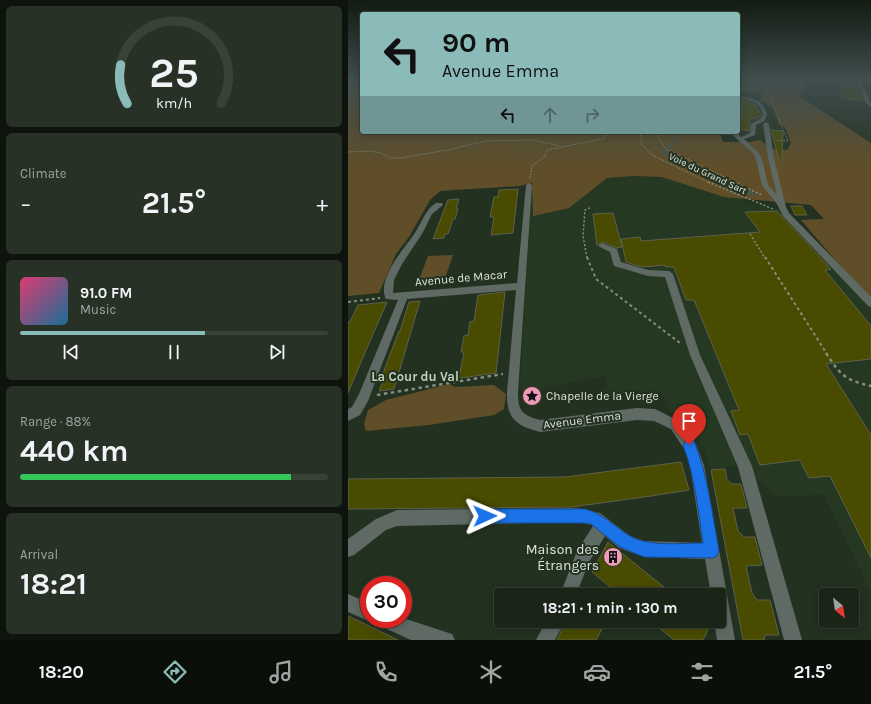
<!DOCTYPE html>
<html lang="en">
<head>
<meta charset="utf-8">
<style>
  :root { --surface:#1a2518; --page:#273125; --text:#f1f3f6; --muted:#9fa5a2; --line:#384237; --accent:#8bbbb9 }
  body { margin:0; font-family:Karla,sans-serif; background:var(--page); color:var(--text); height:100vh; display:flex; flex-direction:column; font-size:15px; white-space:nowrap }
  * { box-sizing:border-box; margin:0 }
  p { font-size:13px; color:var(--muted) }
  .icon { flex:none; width:22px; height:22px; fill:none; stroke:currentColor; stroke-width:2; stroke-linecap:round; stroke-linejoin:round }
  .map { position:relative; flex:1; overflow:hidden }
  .panel { display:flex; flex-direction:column; gap:6px; padding:6px; background:#0e140d; width:348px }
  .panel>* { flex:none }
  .guide { position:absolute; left:12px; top:12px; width:380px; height:122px; border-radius:4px; box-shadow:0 2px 10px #0003,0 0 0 1px var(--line); background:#8bbbb9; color:#111; overflow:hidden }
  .needle { width:26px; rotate:150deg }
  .controls { position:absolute; left:471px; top:588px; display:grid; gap:8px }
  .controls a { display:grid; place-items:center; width:40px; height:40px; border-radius:4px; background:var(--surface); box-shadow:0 2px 10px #0003,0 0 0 1px var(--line); font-size:20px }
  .speed { position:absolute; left:12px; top:576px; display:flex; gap:8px; font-size:20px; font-weight:700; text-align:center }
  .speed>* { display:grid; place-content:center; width:52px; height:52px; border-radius:50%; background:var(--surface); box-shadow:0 2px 10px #0003,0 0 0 1px var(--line); line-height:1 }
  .speed .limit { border:6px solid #d22; background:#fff; color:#111 }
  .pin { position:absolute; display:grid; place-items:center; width:34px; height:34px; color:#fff; margin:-41px -17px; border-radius:50% 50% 50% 0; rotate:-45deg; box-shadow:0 0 4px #0007 }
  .pin .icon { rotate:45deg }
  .me { position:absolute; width:44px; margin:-22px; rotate:89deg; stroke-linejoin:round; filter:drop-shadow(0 0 3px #0008) }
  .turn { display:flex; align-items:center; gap:14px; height:84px; padding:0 16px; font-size:18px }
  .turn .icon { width:52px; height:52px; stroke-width:2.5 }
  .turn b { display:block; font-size:28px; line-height:34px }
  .lanes { display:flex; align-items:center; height:38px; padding:0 16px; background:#0003; justify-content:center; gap:20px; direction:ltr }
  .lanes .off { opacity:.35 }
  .big { font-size:30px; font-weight:700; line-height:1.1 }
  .panel .tile { flex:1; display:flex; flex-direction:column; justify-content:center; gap:6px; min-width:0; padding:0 14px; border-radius:6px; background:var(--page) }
  .panel .dial { align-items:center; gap:0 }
  .dial svg { height:104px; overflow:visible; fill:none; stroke:var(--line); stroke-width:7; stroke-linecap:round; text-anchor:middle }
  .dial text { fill:var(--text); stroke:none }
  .song { display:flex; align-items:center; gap:12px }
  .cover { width:48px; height:48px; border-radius:6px; background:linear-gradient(135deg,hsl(340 70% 55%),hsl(200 70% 35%)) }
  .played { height:4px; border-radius:2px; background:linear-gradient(90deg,var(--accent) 60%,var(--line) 60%) }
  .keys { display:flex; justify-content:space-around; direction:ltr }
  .heat { display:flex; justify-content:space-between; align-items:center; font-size:22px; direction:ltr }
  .charge { height:6px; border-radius:3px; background:linear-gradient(90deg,#34c759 88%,var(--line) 0) }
  .trip { position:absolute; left:146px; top:588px; width:232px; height:40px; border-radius:4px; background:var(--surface); box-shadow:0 2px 10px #0003,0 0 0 1px var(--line); font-weight:700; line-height:40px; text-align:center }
  .dock { display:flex; height:64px; justify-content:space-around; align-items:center; background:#0a0f0a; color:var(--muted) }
  .dock .icon { width:28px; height:28px }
  .dock .current { color:var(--accent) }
  .dock b { font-size:18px; color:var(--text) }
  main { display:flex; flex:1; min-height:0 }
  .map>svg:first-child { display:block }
  .built { fill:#253821 }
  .green { fill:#604e29 }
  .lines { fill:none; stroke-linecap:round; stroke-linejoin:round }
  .stream-far1 { stroke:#425855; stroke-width:2 }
  .stream { stroke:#425855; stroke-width:2.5 }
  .building { fill:#494b01; stroke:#5f614a }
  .path-far3 { stroke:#838e80; stroke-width:1; stroke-dasharray:1.5 1.5; stroke-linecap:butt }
  .path-far2 { stroke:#838e80; stroke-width:1.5; stroke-dasharray:2 2; stroke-linecap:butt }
  .path-far1 { stroke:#838e80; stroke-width:2; stroke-dasharray:3 3; stroke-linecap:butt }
  .path { stroke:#838e80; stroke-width:2.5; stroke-dasharray:3.5 3.5; stroke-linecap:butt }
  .minor { fill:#5f6a65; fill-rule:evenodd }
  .route { fill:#1a73e8; stroke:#114b97 }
  .labels { text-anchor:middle; stroke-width:4; stroke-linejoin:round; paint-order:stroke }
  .far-street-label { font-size:10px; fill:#dbe4d9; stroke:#233120 }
  .street-label { font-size:12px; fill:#dbe4d9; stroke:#233120 }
  .poi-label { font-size:12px; fill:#dbe4d9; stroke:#233120; text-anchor:start }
  .neighbourhood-label { font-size:13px; font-weight:bold; fill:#c0d2bc; stroke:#233120 }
  .near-poi-label { font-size:14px; fill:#dbe4d9; stroke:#233120; text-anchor:end }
</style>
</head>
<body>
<main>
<section class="panel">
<div class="tile dial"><svg viewBox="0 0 100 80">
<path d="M14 69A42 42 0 1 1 86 69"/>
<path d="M14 69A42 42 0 0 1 9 39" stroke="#8bbbb9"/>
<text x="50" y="56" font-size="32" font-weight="700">25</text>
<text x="50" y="72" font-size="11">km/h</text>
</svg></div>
<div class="tile"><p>Climate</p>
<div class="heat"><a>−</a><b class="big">21.5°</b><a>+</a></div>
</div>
<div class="tile">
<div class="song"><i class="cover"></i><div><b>91.0 FM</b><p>Music</p></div></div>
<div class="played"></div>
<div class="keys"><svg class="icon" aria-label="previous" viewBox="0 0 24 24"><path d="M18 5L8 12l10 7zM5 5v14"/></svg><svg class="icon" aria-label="pause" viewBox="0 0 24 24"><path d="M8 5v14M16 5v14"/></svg><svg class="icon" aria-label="next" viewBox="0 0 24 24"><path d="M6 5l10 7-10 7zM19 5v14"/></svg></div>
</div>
<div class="tile"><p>Range · 88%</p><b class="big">440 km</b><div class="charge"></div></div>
<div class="tile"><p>Arrival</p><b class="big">18:21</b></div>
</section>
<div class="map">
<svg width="523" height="640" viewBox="0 0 523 640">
  <rect width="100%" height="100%" fill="#233120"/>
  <path class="built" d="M338,175L402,203L430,208L523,309V593L476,495L429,496L391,465L363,470L356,450L344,426L323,413L313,391L279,392L257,396L255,389L259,387L256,376L189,389L177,396L172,384L183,192L259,178L285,176L324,178Z"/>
  <path class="green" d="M0,79H14V132H378L372,134L375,142H402L412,140L424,149L439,150L443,143L437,127L431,124L425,108L412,100L414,96L411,92L390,90V79H460L451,96L523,143V302L453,220L476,219L463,205L376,197L314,177L285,176L259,178L221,208L185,216L184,183L171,186L92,191L82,200L61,237L48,254L31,293L0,296Z
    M105,255L95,284L69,285L80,256Z
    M101,384L107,387L146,385L158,394L156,409L146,415L81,425L18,431L16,424L20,410L38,400Z"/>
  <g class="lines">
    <path class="stream-far1" d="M333,132L322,147L314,150V152L381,183"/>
    <path class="stream" d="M379,182L405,194"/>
  </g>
  <path class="building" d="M491,79L507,80L515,101L494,98Z
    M394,100L408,105L413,115L409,119L402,118L401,131L390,129V120L393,121Z
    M423,130L435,131L434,160H431Z
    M170,189L165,233L143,235L146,217H142L146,197H150L151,190Z
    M111,199L108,209H110L107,219H105L100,234H97L96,238L85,239L100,200Z
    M443,206H454L459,215H447Z
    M429,211L483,269L477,270L523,326V359L478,364L523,435V558L482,476L461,478L452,460L412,465L400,434L392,435L383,411L391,410L346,300H338L326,267H318L317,265L294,267L278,262L273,239L292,237L293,241L412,232L397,212Z
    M265,213L274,247L269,248L255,242L249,245L245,214Z
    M157,292L148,373L113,378L111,377L116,352H113L116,336L120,335L122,322L126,321L130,295Z
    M72,301L46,389L31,391L37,376L34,377L37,368L51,331H52L61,302Z
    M39,302L13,362L0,393V322H2L10,305Z
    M333,462L341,490L303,496L224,507L0,509V479L217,477Z
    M377,469L379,480L384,484H393L399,508H385L390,531L396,537H407L414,565L398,566L404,593L409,600H422L431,635H417L416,640H395L363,470Z
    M260,542L326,595H272L244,572Z
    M0,616L19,625L50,640H0Z
    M218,621H248L255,627L248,640H209Z
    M303,621H352L360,630L355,640H326Z"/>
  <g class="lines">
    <path class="path-far3" d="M427,79L421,85L419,91C427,107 432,124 440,141L429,140
      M0,100L14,99
      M292,132L294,145L304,155L362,183
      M306,132L318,149L389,183
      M0,152L22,151L33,153L43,158H52L100,150L137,141L185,140L212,146
      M182,178L184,166L197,156L199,150L254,139L263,132"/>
    <path class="path-far2" d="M360,182L425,209
      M386,182L414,195
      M402,234L417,258
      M239,258L235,236L237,210L242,208"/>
    <path class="path-far1" d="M239,257L248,279L332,343
      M417,257L479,354
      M0,302L32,298"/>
    <path class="path" d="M478,353C493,376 497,380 523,386
      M29,395L155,374"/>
    <path class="minor" d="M508,79H512L523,103V107L517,102Z
      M390,96C404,98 416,99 419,115L416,121L408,125L407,135L396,139L410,152L414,159L420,185L429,195L420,158L415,124L418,122L421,124L426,158L438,207L441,213L523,297V307L520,306L435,216L429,204L414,185L408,159L405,153L381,132H387L393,137L402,133L403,124L412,119L415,115C412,101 402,100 390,98Z
      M181,183L184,185L170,392C170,411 174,415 192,420L289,408L307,409L331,421L346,440L356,465L387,640H369L366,621H371V595H363L357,559L296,557L271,548L257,536L241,562L228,595H212L229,551L245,526L244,525L228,522L49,526L38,530L6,555L0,557V539L28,519L49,510L228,508L252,513L282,536L296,541L354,543L342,465L336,449L323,429L306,421L289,420L192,432C168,426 158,418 159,392L168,290L59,299L20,401L12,415L0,421V409L4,407L11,394L50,300L38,299C28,279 56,249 67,233C74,222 77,210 88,203H94L95,205L84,214L74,234L54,264L46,280L45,293L169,283L178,185Z
      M254,243L269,249L273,262L300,270L321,271L325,274L352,355L404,466L454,640H436L390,467L342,355L317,277L300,276L266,266L262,252L250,246Z
      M0,594L21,603V619H25L21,621L0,612Z
      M55,618L104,634L107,640H63L30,625L27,619Z
      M198,621H217L207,640H188Z"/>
  </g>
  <linearGradient id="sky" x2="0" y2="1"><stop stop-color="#131b12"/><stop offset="0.47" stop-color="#3f4e4e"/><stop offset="1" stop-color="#3f4e4e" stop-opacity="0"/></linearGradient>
  <rect width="523" height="169" fill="url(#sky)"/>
  <path class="route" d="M341,439L346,441C360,476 364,514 371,550L369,556L364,558L296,557L272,547L243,524L237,523H137L132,521L130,516L132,511L137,509H237C256,514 265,526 282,536C300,547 334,543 355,543C350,510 347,477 335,445L337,441Z"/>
  <defs>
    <g id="sight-disc" transform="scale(1)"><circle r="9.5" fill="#ef9ab8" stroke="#233120"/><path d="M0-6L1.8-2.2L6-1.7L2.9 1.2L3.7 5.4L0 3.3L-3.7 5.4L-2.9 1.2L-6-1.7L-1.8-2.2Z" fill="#111"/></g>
    <g id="building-disc" transform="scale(1)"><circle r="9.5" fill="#ef9ab8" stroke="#233120"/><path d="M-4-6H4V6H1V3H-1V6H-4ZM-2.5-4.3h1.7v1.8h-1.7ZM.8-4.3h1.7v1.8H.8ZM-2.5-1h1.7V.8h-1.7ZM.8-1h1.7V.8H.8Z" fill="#111"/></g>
  </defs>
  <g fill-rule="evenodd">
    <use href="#sight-disc" x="184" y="396"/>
    <use href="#building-disc" x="265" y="557"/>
  </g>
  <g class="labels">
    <g class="far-street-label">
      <text transform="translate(360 173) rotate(25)" y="4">Voie du Grand Sart</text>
    </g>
    <g class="street-label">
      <text transform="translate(113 278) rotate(-5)" y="4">Avenue de Macar</text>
      <text transform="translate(234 420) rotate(-7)" y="4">Avenue Emma</text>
    </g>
    <g class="poi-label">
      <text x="198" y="400">Chapelle de la Vierge</text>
    </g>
    <g class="neighbourhood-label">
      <text x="67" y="381">La Cour du Val</text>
    </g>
    <g class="near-poi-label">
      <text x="251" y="554">Maison des<tspan x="251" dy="16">Étrangers</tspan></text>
    </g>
  </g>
</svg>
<div class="controls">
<a><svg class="needle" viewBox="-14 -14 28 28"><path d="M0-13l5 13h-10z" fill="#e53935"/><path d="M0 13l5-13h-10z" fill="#9fa5a2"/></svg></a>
</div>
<div class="speed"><div class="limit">30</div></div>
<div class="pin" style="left:341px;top:445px;background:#d93025"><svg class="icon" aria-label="arrive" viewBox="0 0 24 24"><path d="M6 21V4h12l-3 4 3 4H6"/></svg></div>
<svg class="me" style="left:137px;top:516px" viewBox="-20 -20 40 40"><path d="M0-17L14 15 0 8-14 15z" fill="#1a73e8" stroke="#fff" stroke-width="4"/></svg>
<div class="trip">18:21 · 1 min · 130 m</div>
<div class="guide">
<div class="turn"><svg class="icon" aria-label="left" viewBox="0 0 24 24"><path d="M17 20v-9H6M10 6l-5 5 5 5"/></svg><div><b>90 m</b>Avenue Emma</div></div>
<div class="lanes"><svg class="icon" aria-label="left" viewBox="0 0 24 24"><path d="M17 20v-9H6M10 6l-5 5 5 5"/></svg><svg class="icon off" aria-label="ahead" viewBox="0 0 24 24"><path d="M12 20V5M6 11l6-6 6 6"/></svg><svg class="icon off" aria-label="right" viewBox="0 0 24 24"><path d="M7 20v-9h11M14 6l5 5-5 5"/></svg></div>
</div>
</div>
</main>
<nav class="dock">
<b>18:20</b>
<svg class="icon current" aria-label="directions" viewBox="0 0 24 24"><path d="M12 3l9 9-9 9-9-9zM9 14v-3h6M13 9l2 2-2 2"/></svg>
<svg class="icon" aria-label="music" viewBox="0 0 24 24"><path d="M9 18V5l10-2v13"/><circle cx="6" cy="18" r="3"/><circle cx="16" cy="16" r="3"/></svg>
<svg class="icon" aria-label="phone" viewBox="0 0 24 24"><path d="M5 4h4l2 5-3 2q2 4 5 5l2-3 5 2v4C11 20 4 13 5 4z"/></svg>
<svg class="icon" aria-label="climate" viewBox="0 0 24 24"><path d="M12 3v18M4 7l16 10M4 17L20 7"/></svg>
<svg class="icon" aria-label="car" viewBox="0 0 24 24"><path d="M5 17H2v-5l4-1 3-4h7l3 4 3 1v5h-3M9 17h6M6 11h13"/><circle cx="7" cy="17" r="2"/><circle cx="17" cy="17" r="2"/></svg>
<svg class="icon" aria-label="filters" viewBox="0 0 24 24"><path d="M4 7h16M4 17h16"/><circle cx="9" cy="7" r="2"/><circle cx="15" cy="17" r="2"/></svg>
<b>21.5°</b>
</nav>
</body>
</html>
